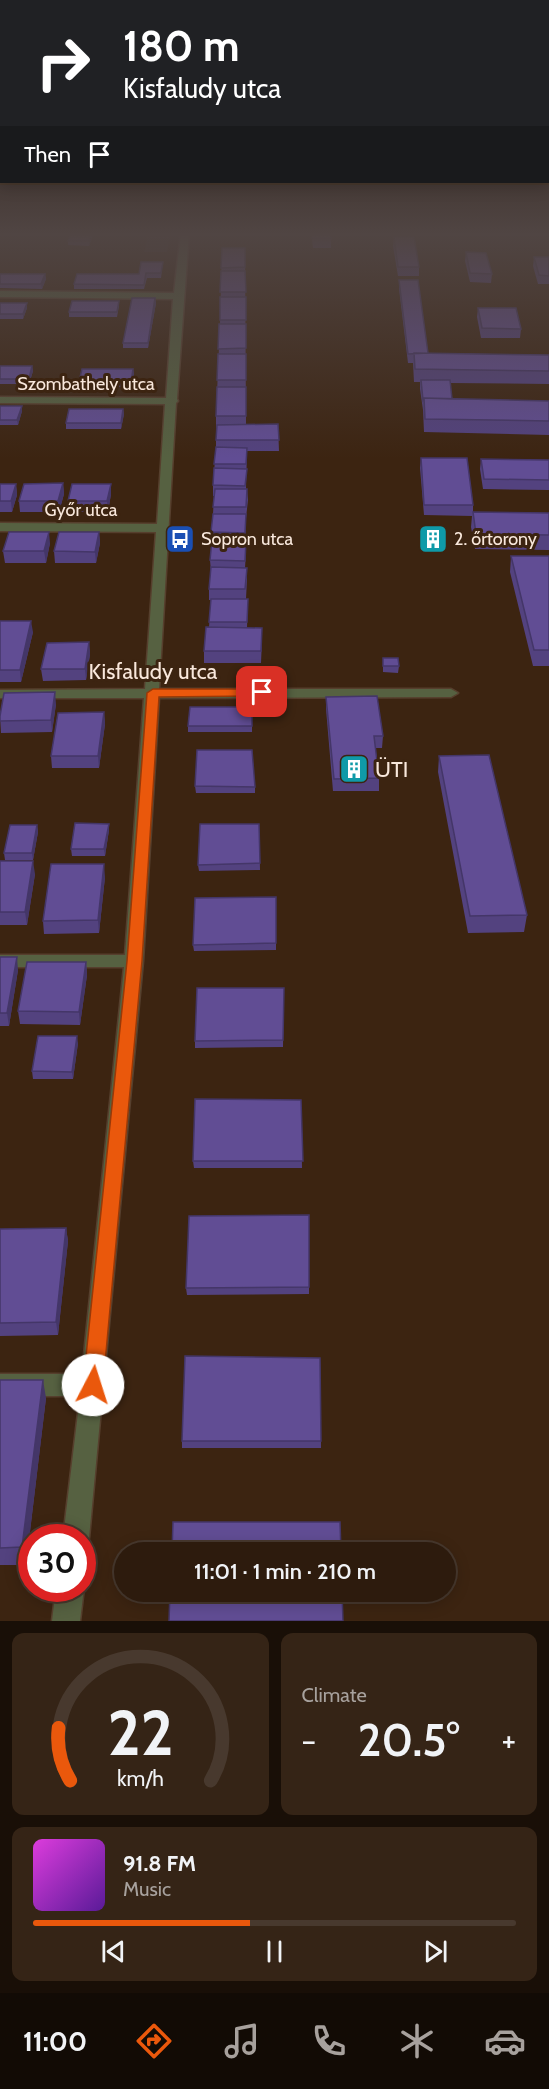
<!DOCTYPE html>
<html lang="en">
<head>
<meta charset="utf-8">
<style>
  :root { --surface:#2d1b0d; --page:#352416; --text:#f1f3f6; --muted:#a7a19d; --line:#48392e; --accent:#ea580c }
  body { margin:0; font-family:Cabin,sans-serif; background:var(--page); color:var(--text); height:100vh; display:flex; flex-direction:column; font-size:22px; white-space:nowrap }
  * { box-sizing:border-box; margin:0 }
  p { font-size:20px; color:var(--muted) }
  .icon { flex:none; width:33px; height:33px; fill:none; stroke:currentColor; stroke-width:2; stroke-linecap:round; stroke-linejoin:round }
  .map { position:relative; height:1621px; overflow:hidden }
  .sheet { display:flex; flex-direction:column; gap:12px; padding:12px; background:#190f07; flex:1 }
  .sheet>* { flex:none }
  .hud { position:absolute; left:0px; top:0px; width:549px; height:183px; box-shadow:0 3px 15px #0003,0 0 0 2px var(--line); background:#202124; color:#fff; overflow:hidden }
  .speed { position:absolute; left:18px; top:1524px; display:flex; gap:12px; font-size:30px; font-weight:700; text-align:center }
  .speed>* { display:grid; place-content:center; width:78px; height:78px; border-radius:50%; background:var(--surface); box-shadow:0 3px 15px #0003,0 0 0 2px var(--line); line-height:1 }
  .speed .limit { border:9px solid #d22; background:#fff; color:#111 }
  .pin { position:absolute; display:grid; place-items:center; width:51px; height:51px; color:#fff; margin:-26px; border-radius:12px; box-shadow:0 3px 9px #0006 }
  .me { position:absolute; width:66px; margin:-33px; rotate:5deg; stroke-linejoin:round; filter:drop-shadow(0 0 4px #0008) }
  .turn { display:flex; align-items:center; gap:21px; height:126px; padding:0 24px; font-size:27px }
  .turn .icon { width:78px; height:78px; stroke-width:2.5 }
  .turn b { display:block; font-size:42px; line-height:51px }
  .then { display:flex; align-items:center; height:57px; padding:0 24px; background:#0003; gap:12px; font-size:22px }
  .big { font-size:45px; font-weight:600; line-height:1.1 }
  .sheet .card { flex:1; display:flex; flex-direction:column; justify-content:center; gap:9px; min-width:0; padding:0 21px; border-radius:12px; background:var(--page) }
  .sheet .dial { align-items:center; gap:0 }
  .dial svg { height:156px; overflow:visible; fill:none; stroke:var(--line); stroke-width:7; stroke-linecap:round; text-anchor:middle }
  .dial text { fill:var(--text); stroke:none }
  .song { display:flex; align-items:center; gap:18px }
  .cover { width:72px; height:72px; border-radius:9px; background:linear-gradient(135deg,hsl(300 70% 55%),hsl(270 70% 35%)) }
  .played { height:6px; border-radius:3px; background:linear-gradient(90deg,var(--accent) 45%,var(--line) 45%) }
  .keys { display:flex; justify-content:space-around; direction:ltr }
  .heat { display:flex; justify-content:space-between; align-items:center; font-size:33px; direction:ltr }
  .sheet .tiles { flex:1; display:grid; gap:12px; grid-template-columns:1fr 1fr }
  .card:last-child { grid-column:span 2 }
  .trip { position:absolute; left:114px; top:1542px; width:342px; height:60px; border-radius:30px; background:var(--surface); box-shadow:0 3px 15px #0003,0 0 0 2px var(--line); font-weight:600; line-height:60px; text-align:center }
  .menu { display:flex; height:96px; justify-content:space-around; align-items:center; background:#120b05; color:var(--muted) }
  .menu .icon { width:42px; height:42px }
  .menu .selected { color:var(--accent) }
  .menu b { font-size:27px; color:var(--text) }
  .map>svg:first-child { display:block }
  .commercial { fill:#3f2d27 }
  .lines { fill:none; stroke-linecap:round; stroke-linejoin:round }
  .minor-casing { stroke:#563f2d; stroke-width:3 }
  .minor { fill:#566141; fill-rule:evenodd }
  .wall { fill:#53427f }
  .shaded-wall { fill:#443668 }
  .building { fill:#614d94; stroke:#443668; stroke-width:1.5 }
  .route { fill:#ea580c; stroke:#983908; stroke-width:1.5 }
  .labels { text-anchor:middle; stroke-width:6; stroke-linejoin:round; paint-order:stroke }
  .far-street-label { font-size:18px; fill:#f9e8dc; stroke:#3c2411 }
  .far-poi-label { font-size:18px; fill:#f9e8dc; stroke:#3c2411; text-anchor:start }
  .street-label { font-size:22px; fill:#f9e8dc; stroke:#3c2411 }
  .poi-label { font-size:22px; fill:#f9e8dc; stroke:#3c2411; text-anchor:start }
</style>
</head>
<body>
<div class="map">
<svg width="549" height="1621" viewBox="0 0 549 1621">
  <rect width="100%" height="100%" fill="#3c2411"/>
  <path class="commercial" d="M149,232H171L167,252H144Z"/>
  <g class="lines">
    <g class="minor-casing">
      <path id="minor" d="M181,232H189L177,399L178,401L176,403L159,689H451L458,693L451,697L159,698L143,961L89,1538L82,1548V1538H63L80,1396H0V1374H82L124,967H0V955H125L144,698H0V690L145,689L156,532L0,531V523L157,524L165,404L0,403V397L166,398L173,299L0,297V291L174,293Z
        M82,1586L84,1588L80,1621H52L56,1588H82Z"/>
    </g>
    <use href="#minor" class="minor"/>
  </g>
  <path class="wall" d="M235,232H258L257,235H235Z
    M305,232H331V248H313L311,232Z
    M93,235L89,246L68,245V241Z
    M394,237L419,267V276H398L393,246Z
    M222,248H245L246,424H278L279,451H247L246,489H247L248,500L246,518L245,541L246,552L245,568L247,579L246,599H248L247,628L262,640L261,663H204V651L209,627L211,600H209V589L211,572L210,560L212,543L211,532L213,514L214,496H213V485L216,447V416L220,324Z
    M466,252L492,274L491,283L470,282L465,261Z
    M534,257H549V284H538L533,266Z
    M163,262L161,278H147L144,289H74V284L139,274Z
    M45,274L46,279L42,289L0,288V275Z
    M399,280L428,353L549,355V384L450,383L452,399L549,401V435L424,432L423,410L420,389V382H414L413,363H408L399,289Z
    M155,298L156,303L148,348H123V343Z
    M119,301V306L117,317H69V312Z
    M0,303H27V308L23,319H0Z
    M478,308L521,329L520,338H481L477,317Z
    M0,366H32L33,371L29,384H0Z
    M133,369L134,374L131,387H79V382Z
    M0,406H22V411L18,425H0Z
    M123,409L124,414L121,429H66V423Z
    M421,458L473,505V512L549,513V550L475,549L471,527L472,516L424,515L420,468Z
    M481,459L549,460V490L483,489L480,469Z
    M63,483L64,494L59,512H20L19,501Z
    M0,484H16L17,495L12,512H0Z
    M111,494L108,512H69L68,501Z
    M427,530L440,536L439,542H427Z
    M99,532L100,543L96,563H55L54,551Z
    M50,543L46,563H5L3,551Z
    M511,556H549V666H533L510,572Z
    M0,621L33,632L21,682H0Z
    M89,642L90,654L86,680L43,681L41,669Z
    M383,658L399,666L398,673L383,672Z
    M326,697L383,736L382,748H375L379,778V791H333L326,709Z
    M56,704L52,732L1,733L0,716Z
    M252,707V732H188V726Z
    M104,712L105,724L99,768H52L51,756Z
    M439,756L527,915L524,932L468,933L438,772Z
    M195,786L255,787V793H196Z
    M109,824V830L105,856H72L71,849Z
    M259,824L260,870L199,871L198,865Z
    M37,825L38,832L33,860H5L4,853Z
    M0,861L35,874L27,925H0Z
    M105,877L99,933L44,934L43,921Z
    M276,897V950L194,951L193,945Z
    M0,957L18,970L9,1026H0Z
    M86,962L87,975L80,1025L20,1024L18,1011Z
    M284,988L283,1047L195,1048V1041Z
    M78,1043L73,1079H33L32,1071Z
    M301,1100L302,1168H194L193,1161Z
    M309,1215V1294L187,1295L186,1288Z
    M66,1228L68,1241L58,1335L0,1336V1229Z
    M320,1358L321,1448H182V1441Z
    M0,1380L46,1398L26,1565H0Z"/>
  <path class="shaded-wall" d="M92,232L93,235L89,246V241Z
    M45,274L46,279L42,289L41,284Z
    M155,298L156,303L148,348V343Z
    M27,303V308L23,319V314Z
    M32,366L33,371L29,384V379Z
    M133,369L134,374L131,387V382Z
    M22,406V411L18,425L17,420Z
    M123,409L124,414L121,429V423Z
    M63,483L64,494L59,512L58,501Z
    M16,484L17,495L12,512L11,501Z
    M111,484V494L108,512L107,501Z
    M49,532L50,543L46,563L44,551Z
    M99,532L100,543L96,563L95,552Z
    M31,621L33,632L21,682L20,670Z
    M89,642L90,654L86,680L85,669Z
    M55,692L56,704L52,732L51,720Z
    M104,712L105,724L99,768L98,756Z
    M109,824V830L105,856L104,849Z
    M37,825L38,832L33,860L32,853Z
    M33,861L35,874L27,925L25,912Z
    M104,864L105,877L99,933L98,920Z
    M17,957L18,970L9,1026L7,1013Z
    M86,962L87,975L80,1025L79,1012Z
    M77,1036L78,1043L73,1079L72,1072Z
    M66,1228L68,1241L58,1335L56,1322Z
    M43,1380L46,1398L26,1565L22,1547Z"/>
  <path class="building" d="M71,232H92L89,241H68Z
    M312,232H331V239H313Z
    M394,237H414L419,267H398Z
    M222,248H245V267L221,268Z
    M466,252L486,253L492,274L470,273Z
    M534,257H549V276L539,275Z
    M141,262H163L161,273H146L144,285L74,284L77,274H139Z
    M221,271H245L246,292H220Z
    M0,274H45L41,284H0Z
    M399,280H418L428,353L408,354Z
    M220,297H246V320H220Z
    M132,298H155L148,343H123Z
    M72,301H119L117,312H69Z
    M0,303H27L23,314H0Z
    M478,308H516L521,329L482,328Z
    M219,324H246V348L218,349Z
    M414,353L549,355V371L415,369Z
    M218,354H246V380H217Z
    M0,366H32L29,379H0Z
    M82,369H133L131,382H79Z
    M421,380H450L452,399L424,398L423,400Z
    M217,387H246V416H216Z
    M424,398L549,401V421L425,419Z
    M0,406H22L17,420H0Z
    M69,409H123L121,423H66Z
    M278,424L279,440H216L217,425Z
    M216,447L247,448L246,464H214Z
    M421,458H467L473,505H424Z
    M481,459L549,460V480L484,479Z
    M214,468L247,469L245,486L213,485Z
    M63,483L58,501H19L24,484Z
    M0,484H16L11,501H0Z
    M72,484H111L107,501H68Z
    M215,489H247L246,507H213Z
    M473,512L549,513V535L476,534Z
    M213,514H246L245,533L211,532Z
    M427,530H439L440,536H428Z
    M9,532H49L44,551H3Z
    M59,532H99L95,552L54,551Z
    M212,540L246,541L245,561L210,560Z
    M511,556H549V650H534Z
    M211,567L247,568L245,589H209Z
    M211,599H248L247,622H209Z
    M0,621H31L20,670H0Z
    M206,627L262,628L261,651H204Z
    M89,642L85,669H41L47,643Z
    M383,658H398L399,666H383Z
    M55,692L51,720L0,721V716L4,693Z
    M377,696L383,736H374L379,778L334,779L326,697Z
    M190,707H252V726H188Z
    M104,712L98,756H51L58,713Z
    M197,750H252L255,787L195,786Z
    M489,755L527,915L470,916L439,756Z
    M75,823L109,824L104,849H71Z
    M200,824H259L260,863L198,865Z
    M10,825H37L32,853H4Z
    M0,861H33L25,912H0Z
    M51,864H104L98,920L43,921Z
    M276,897V943L193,945L195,898Z
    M0,957H17L7,1013H0Z
    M27,962H86L79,1012L18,1011Z
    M197,988H284L283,1040L195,1041Z
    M38,1036H77L72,1072L32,1071Z
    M195,1099L301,1100L303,1161H193Z
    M309,1215V1287L186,1288L189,1216Z
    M66,1228L56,1322L0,1323V1229Z
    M185,1356L320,1358L321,1441H182Z
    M0,1380H43L22,1547L0,1548Z
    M173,1522H340L341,1552H172Z
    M170,1592H342L343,1621H169Z"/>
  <linearGradient id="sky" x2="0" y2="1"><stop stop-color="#211409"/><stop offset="0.51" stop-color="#504543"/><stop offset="1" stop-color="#504543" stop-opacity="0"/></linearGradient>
  <rect width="549" height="459" fill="url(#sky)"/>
  <path class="route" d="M153,689H262L268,692L262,696L159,697L142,961L103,1385L100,1391L93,1394L86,1391L83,1385L127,961L147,693Z"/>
  <defs>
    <g id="bus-square" transform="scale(1.5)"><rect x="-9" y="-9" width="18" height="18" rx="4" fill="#1a4fb4" stroke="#3c2411"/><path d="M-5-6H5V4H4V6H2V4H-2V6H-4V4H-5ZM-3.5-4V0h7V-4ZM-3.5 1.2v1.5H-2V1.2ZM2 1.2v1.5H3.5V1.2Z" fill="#fff"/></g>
    <g id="building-square" transform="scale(1.5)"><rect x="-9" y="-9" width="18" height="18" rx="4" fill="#0f9aa8" stroke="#3c2411"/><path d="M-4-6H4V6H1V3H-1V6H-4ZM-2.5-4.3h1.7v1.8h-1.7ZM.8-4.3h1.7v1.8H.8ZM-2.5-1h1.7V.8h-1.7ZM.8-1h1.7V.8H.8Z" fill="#fff"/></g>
  </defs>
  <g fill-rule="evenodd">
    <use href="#bus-square" x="180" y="539"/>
    <use href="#building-square" x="433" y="539"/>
    <use href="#building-square" x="354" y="769"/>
  </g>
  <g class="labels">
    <g class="far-street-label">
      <text x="86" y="390">Szombathely utca</text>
      <text x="81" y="516">Győr utca</text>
    </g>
    <g class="far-poi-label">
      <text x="201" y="545">Sopron utca</text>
      <text x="454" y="545">2. őrtorony</text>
    </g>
    <g class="street-label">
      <text x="153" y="679">Kisfaludy utca</text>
    </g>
    <g class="poi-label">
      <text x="375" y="777">ÜTI</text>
    </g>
  </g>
</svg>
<div class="speed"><div class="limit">30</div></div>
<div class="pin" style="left:262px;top:692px;background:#d93025"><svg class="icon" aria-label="arrive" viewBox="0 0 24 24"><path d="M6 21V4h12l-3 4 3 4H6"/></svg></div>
<svg class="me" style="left:93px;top:1385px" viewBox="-20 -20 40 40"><circle r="19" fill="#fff"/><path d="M0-13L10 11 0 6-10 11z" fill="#ea580c"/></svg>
<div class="trip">11:01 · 1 min · 210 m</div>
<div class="hud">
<div class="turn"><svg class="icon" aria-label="right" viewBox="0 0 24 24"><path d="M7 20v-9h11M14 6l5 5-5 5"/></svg><div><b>180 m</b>Kisfaludy utca</div></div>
<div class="then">Then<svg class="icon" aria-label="arrive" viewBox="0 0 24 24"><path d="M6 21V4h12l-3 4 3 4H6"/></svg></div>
</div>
</div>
<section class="sheet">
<div class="tiles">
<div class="card dial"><svg viewBox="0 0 100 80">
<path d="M14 69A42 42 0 1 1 86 69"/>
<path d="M14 69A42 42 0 0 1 8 42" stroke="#ea580c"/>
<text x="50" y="56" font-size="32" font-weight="700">22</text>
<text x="50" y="72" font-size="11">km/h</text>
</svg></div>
<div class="card"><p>Climate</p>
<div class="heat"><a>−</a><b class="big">20.5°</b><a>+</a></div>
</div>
<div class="card">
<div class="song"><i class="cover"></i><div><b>91.8 FM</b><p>Music</p></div></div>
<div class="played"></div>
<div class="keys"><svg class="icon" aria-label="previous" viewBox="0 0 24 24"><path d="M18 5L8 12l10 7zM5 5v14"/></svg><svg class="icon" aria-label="pause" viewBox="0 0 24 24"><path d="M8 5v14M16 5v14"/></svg><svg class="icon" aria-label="next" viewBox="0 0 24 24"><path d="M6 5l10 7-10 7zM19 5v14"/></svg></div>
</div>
</div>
</section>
<nav class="menu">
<b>11:00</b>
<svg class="icon selected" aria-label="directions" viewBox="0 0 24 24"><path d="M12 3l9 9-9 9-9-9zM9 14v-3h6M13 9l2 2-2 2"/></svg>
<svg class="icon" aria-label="music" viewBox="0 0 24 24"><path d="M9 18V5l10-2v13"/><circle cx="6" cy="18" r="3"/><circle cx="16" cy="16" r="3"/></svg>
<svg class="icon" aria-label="phone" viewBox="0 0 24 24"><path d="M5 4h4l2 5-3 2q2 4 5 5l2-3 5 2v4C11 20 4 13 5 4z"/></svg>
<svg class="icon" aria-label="climate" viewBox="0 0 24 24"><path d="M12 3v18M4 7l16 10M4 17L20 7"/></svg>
<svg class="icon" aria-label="car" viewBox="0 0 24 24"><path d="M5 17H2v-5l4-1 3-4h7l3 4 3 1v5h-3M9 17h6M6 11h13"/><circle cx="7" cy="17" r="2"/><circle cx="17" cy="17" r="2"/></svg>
</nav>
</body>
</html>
